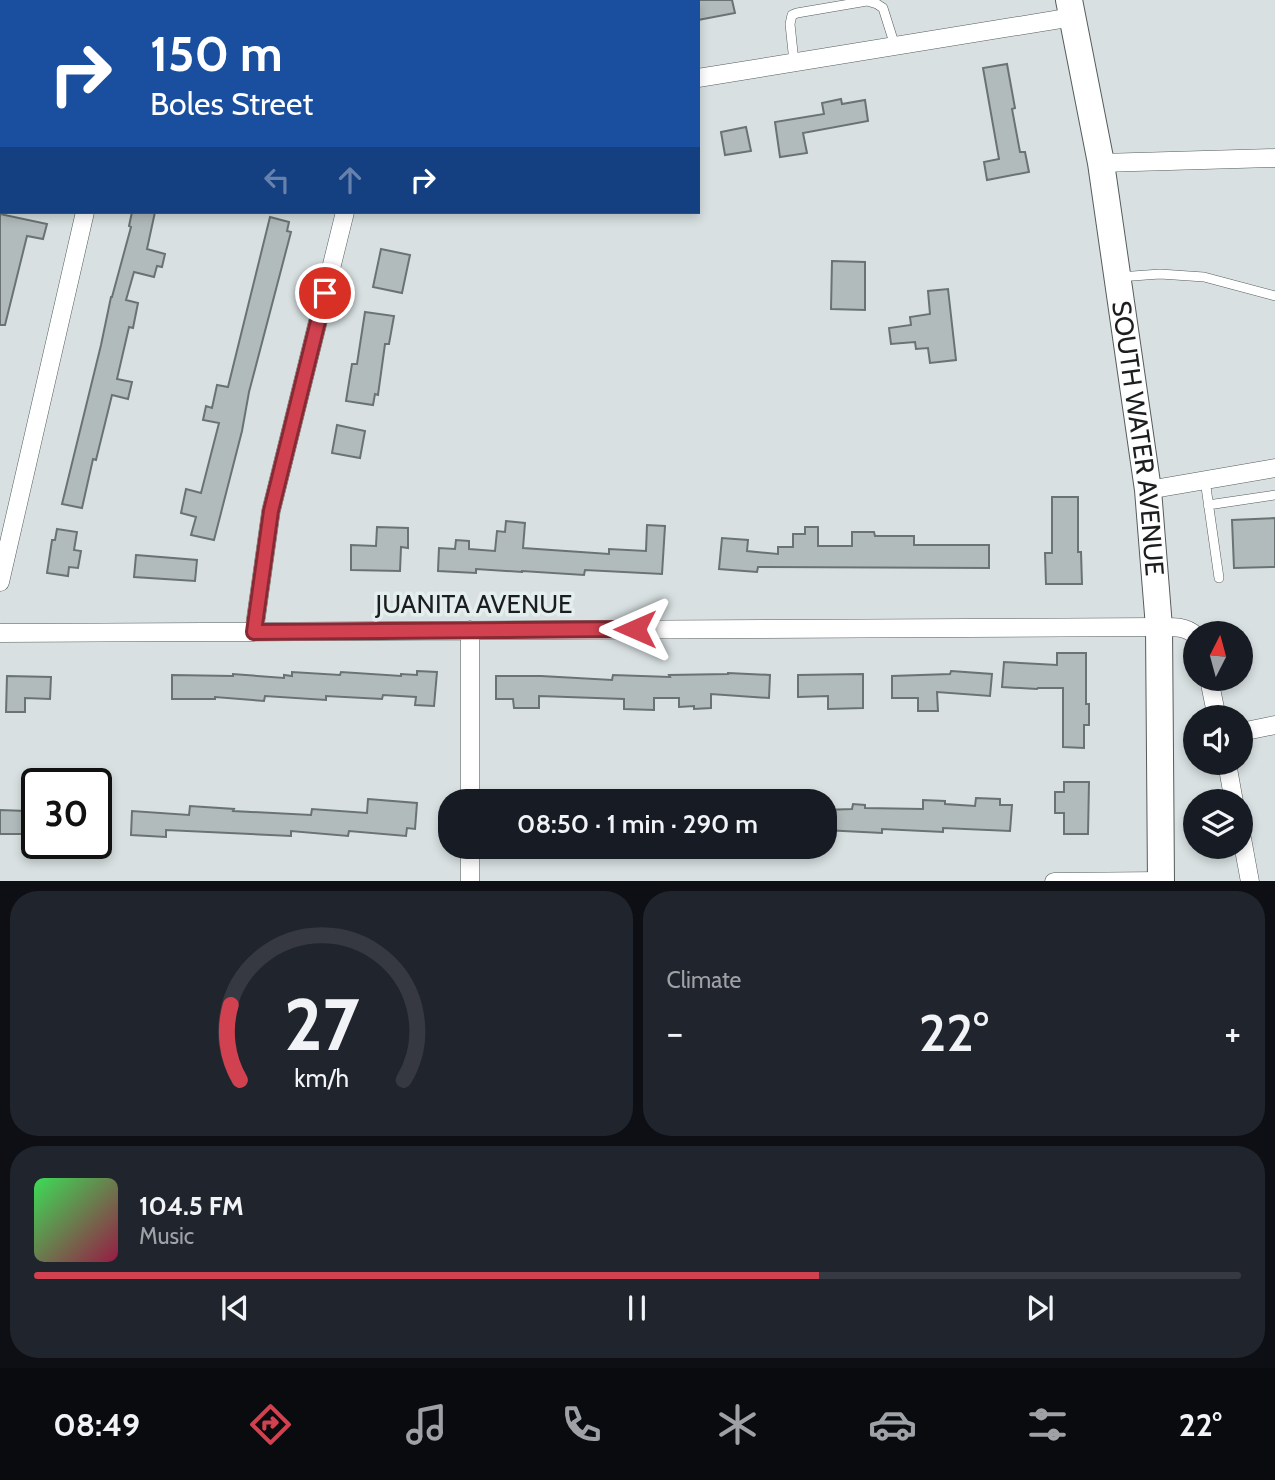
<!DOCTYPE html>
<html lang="en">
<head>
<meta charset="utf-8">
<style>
  :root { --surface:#171b24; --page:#20242c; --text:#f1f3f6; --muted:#9ea1a6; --line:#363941; --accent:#d1414f }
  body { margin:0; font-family:Cabin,sans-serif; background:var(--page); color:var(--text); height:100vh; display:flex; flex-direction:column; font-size:26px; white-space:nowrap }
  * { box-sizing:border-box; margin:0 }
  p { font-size:23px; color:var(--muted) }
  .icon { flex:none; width:38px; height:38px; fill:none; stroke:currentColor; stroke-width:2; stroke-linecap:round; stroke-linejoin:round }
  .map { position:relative; height:881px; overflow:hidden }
  .details { display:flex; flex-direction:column; gap:10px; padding:10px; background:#0d0f14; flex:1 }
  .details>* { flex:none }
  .guide { position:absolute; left:0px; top:0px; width:700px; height:214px; box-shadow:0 4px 10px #0003; background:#1a4fa0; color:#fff; overflow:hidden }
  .needle { width:46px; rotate:6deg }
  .fabs { position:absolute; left:1183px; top:621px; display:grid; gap:14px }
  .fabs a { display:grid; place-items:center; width:70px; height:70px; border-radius:50%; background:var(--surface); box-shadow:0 4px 10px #0003; font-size:35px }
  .speed { position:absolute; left:21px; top:768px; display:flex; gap:14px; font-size:35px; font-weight:700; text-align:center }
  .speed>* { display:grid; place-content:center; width:91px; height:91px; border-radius:50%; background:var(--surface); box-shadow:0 4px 10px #0003; line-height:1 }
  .speed .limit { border:4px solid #111; border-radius:10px; background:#fff; color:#111 }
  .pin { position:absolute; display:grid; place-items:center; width:60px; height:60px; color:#fff; margin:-30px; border:4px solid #fff; border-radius:50%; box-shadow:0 2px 7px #0007 }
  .me { position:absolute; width:77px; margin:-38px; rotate:270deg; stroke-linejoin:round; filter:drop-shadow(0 0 5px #0008) }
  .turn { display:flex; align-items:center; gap:24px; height:147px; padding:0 35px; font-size:32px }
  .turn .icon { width:91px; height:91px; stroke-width:2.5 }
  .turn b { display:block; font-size:49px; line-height:60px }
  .lanes { display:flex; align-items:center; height:66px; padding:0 35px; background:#0003; justify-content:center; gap:35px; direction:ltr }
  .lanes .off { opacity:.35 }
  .big { font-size:52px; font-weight:600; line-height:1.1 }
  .details .widget { flex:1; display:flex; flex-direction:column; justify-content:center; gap:10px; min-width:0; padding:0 24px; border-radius:28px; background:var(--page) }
  .details .dial { align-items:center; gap:0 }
  .dial svg { height:182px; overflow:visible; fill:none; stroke:var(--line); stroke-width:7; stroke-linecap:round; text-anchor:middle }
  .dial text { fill:var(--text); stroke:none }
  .song { display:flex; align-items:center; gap:21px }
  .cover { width:84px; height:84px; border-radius:10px; background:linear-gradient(135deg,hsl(130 70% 55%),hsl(340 70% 35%)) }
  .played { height:7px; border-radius:4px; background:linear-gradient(90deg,var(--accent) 65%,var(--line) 65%) }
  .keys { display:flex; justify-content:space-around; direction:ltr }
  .heat { display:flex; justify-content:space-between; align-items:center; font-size:38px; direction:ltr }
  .details .tiles { flex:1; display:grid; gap:10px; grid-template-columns:1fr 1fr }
  .widget:last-child { grid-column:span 2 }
  .trip { position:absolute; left:438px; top:789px; width:399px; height:70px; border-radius:28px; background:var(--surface); box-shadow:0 4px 10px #0003; font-weight:600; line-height:70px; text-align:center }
  .tabs { display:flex; height:112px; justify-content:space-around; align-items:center; background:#090b0e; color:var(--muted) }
  .tabs .icon { width:49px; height:49px }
  .tabs .active { color:var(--accent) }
  .tabs b { font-size:32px; color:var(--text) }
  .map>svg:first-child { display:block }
  .building { fill:#b2bbbb; stroke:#6a7272; stroke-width:2 }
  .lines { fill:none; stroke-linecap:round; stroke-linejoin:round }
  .lane-casing { stroke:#555c5c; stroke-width:10 }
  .street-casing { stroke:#555c5c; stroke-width:19 }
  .secondary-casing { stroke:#555c5c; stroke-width:28 }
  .lane { stroke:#fff; stroke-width:9 }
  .street { stroke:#fff; stroke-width:18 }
  .secondary { stroke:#fff; stroke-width:26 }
  .route-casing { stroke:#882a33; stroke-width:18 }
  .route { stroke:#d1414f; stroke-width:12 }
  .labels { text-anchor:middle; stroke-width:7; stroke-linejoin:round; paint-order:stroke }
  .street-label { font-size:26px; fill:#1b1e1e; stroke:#e5eeee }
</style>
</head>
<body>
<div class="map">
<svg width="1275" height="882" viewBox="0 0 1275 882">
  <rect width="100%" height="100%" fill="#d8e0e1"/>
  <path class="building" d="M698,0H732L735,13L698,20Z
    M1007,64L1015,108L1012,109L1020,152H1025L1029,172L987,180L984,162L999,159L983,68Z
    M841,99L842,104L865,100L868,121L803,133L807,153L780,157L775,122L824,114L822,103Z
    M746,127L751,151L725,155L721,132Z
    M132,212H155L147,249L165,254L162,267L157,266L154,277L134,272L126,300L138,303L133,328L129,327L117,379L132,382L128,399L112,395L96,460L93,459L82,508L62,504L101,345L111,297H112L131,227L129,226Z
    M0,214L47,224L43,239L27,236L5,325H0Z
    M270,217L289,222L287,231L291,232L249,392L242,431L214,540L191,535L196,517L181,513L186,489L201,493L219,423L203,420L206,406L212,408L217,385L228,387Z
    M381,249L410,255L402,293L373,287Z
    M832,261L865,262V310L831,309Z
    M948,289L956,360L930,363L928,348L916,349L915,342L891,344L889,328L911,325L910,317L930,314L928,291Z
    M365,312L394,316L389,344H385L378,395L375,394L373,405L346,401L352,364H357Z
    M337,425L365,431L360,458L332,453Z
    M1052,497H1078V552H1081L1082,584H1046L1045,553H1052Z
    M1275,518V567L1234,568L1232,520Z
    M506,521L525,523L523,548L609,554V549L646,551L647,525L665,526L662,574L585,570L584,575L522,571V572L476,569V573L438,571L439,548L455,549L456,540L469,541V549L495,551L497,531L505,532Z
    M377,527L408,528V548L401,547L400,571L351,570V545L376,546Z
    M805,527H818V546H852V532H874L875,536H914V545H989V568L758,567L757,572L719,569L722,538L748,540L747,551L778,554V547H793V534H805Z
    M57,529L77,532L74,550L81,551L78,568L69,567L68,576L47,573L52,540H55Z
    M136,555L197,560L195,581L134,577Z
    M1057,653H1086V704H1089V725H1084V748L1063,747V688H1038L1037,689L1002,687L1004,662L1057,665Z
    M417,671L437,672L434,706L415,705L416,697L383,695L382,699L326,696V700L265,696L264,701L215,697V699H172V675L233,676V674L284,678V675L292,676V672L340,675L341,672L401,676V674L417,675Z
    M951,671L992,674L990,696L937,692L938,711H918V698H892V676L950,674Z
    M728,673L770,675L769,698L711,694V708L694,709V706L679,707V698H654V710L624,709V699L539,696V708H514L513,699H496V676H541L612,680L613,675L670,677L669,675L728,674Z
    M863,674V708L828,709V696L798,697V675Z
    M7,676L51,677L50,699L25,698V712H6Z
    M1064,782H1089L1088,834H1064V813H1055V792H1064Z
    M976,798L1000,799V805H1012L1010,831L943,828V832L882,829V833L824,830V810L852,809L853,804L865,805V808L923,809V800L945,801V804L975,806Z
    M368,799L417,803L415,829L407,828L406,836L349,831L348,836L291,831V836L166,830V837L131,835L132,811L189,815L190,806L234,809L233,811L311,815L312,809L367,813Z
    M0,810L26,811V834H0Z"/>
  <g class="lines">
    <g class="lane-casing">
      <path id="lane" d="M794,62L790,24L792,15L797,13L867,1L877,4L883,8L895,46
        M1119,277L1160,274L1204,277L1275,296
        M1205,480L1219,578
        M1208,505L1275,495"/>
    </g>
    <g class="street-casing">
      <path id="street" d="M247,0L252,2
        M137,2L139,0
        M698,78L1073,17
        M1101,163L1275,158
        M1148,490L1275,468
        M0,582L85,212
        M254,632L271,511L345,212
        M0,633L1159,627C1172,627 1186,626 1195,635
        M1209,679L1217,718
        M1241,732L1275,725
        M1227,763L1234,802
        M470,802V630
        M1241,833L1250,882
        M470,882V847
        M1054,882L1161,881"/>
    </g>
    <g class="secondary-casing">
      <g id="secondary">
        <path id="s1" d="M1069,0L1101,163L1148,490L1159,627L1161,882"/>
      </g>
    </g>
    <use href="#lane" class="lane"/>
    <use href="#street" class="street"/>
    <use href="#secondary" class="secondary"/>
  </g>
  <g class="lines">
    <g class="route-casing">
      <path id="route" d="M325,293L271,511L254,632L635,629"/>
    </g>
    <use href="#route" class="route"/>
  </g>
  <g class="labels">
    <g class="street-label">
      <text dy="9" stroke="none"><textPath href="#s1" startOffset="444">SOUTH WATER AVENUE</textPath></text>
      <text x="474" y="613">JUANITA AVENUE</text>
    </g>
  </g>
</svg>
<div class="fabs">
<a><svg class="needle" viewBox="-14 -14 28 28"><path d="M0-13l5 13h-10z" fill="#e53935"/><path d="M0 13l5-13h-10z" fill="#9ea1a6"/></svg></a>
<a><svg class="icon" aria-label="sound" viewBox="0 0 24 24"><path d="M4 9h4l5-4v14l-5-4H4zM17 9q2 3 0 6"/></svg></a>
<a><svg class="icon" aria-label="layers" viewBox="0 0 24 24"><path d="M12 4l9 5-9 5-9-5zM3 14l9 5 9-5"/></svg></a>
</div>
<div class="speed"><div class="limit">30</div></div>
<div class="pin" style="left:325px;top:293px;background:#d93025"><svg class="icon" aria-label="arrive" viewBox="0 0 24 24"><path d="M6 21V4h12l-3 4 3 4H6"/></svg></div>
<svg class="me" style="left:635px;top:629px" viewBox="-20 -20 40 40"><path d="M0-17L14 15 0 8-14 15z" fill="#d1414f" stroke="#fff" stroke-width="4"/></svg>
<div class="trip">08:50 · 1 min · 290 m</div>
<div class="guide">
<div class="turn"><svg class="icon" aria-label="right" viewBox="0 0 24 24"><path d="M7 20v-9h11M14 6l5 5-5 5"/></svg><div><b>150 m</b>Boles Street</div></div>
<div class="lanes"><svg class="icon off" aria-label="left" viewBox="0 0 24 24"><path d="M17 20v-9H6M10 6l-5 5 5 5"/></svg><svg class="icon off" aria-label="ahead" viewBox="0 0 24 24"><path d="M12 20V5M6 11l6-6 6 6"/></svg><svg class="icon" aria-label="right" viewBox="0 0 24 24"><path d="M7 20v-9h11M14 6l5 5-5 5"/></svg></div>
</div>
</div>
<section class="details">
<div class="tiles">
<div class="widget dial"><svg viewBox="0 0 100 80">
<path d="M14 69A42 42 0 1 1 86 69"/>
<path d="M14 69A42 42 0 0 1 10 36" stroke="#d1414f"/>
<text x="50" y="56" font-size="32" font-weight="700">27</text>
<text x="50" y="72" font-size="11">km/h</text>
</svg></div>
<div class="widget"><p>Climate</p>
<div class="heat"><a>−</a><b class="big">22°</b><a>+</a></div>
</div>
<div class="widget">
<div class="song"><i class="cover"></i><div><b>104.5 FM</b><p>Music</p></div></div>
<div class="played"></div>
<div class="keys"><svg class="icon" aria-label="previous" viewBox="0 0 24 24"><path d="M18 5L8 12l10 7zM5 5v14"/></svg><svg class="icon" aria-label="pause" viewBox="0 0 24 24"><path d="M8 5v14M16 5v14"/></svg><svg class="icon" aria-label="next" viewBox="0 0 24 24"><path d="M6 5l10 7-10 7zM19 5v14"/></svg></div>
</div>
</div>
</section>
<nav class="tabs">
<b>08:49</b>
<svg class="icon active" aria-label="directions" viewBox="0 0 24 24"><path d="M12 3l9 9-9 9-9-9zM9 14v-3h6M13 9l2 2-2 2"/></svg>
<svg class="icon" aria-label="music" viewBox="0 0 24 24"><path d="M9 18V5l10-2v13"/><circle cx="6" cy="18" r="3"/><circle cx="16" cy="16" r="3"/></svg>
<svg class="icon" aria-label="phone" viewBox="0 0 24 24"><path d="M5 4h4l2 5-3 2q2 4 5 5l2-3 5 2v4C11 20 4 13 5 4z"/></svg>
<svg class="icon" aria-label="climate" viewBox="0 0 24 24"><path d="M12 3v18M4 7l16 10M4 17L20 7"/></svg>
<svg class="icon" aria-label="car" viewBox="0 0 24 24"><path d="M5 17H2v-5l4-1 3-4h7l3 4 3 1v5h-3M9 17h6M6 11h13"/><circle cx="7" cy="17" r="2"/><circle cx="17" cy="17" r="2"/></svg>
<svg class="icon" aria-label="filters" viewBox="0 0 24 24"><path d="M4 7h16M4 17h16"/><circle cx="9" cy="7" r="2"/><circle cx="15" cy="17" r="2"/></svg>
<b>22°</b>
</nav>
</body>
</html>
